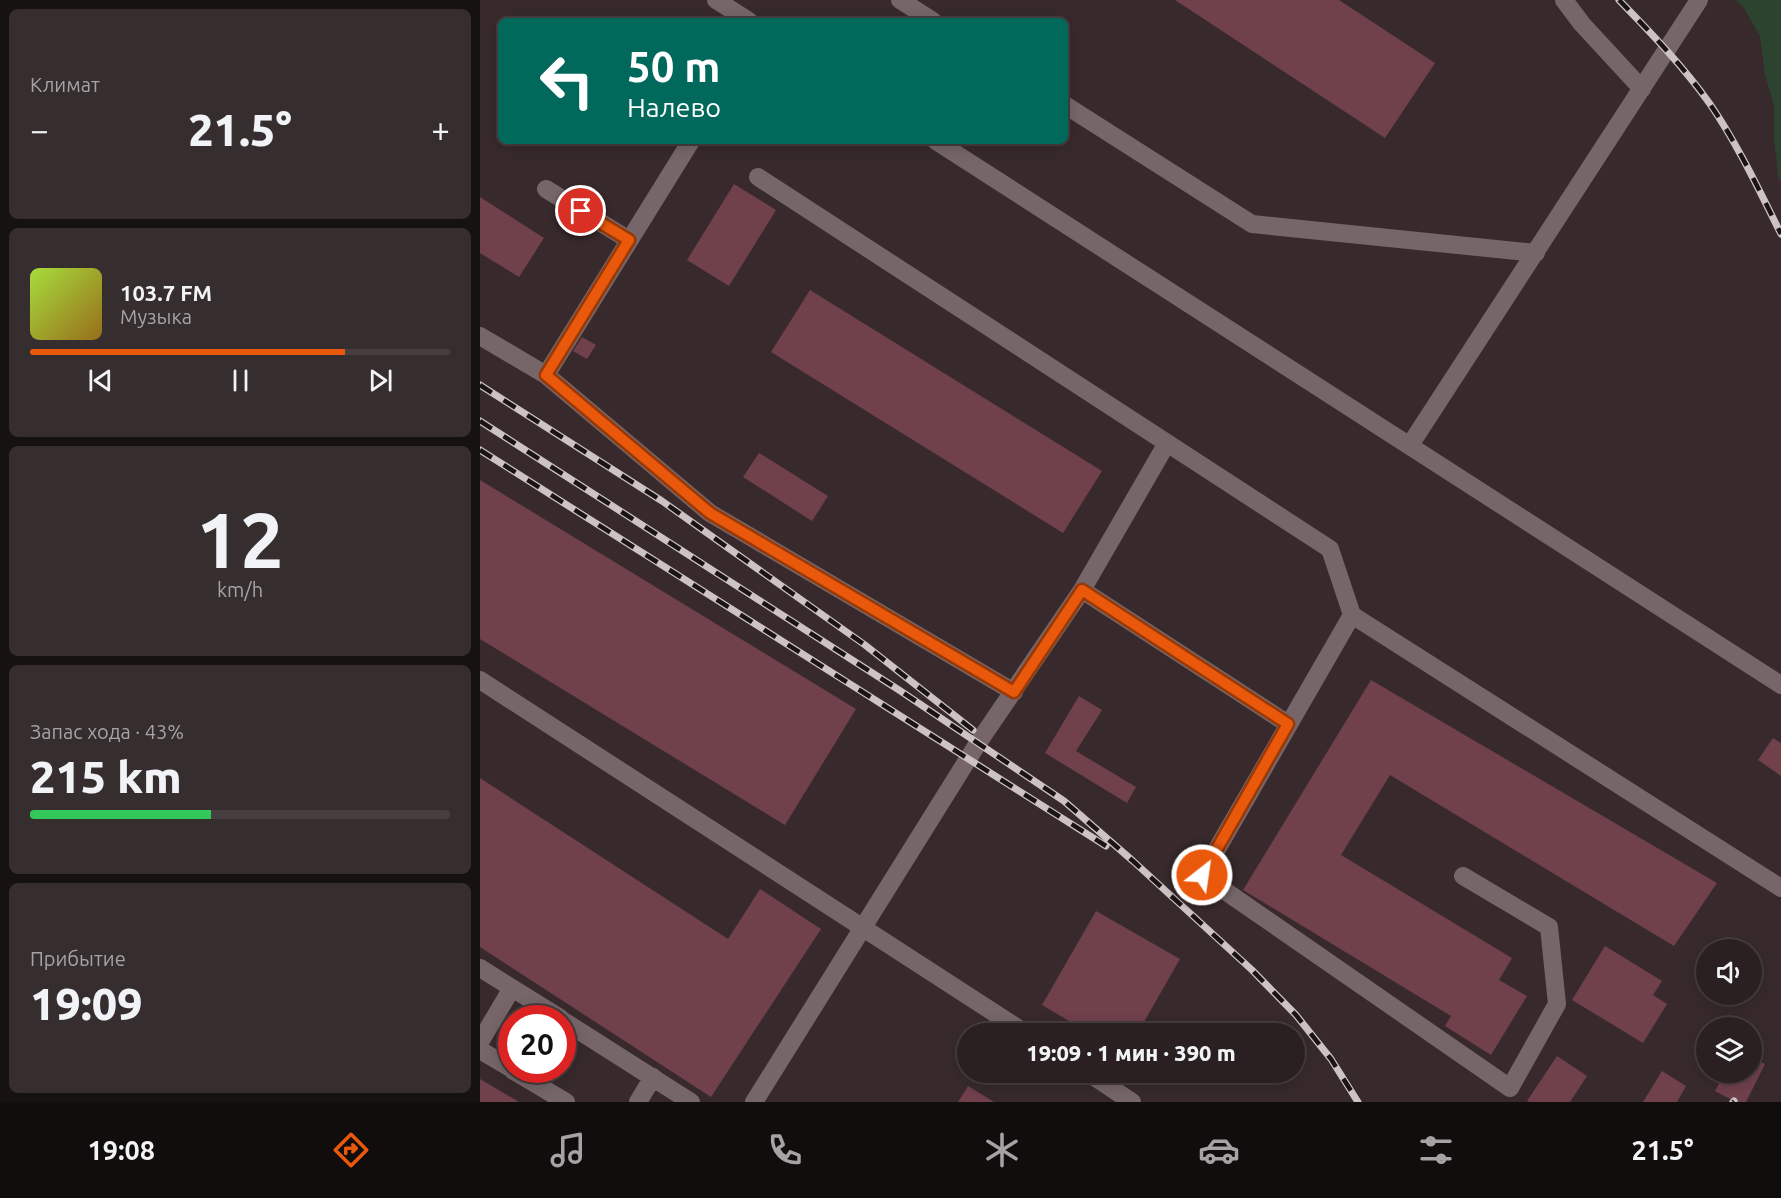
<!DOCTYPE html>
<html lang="ru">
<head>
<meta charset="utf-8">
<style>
  :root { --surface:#2a2021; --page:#362d2e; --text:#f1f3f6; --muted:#a5a3a5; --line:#463e3f; --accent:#ea580c }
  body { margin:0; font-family:Ubuntu,sans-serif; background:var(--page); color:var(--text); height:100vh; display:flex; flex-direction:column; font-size:22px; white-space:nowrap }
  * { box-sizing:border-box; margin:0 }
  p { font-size:20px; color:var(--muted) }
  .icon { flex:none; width:33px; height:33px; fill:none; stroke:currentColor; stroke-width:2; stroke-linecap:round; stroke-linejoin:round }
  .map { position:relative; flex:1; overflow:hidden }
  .sheet { display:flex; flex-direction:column; gap:9px; padding:9px; background:#171212; width:480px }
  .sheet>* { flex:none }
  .banner { position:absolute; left:18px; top:18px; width:570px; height:126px; border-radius:9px; box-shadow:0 3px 15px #0003,0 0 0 2px var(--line); background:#00695c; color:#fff; overflow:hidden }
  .buttons { position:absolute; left:1216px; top:939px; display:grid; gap:12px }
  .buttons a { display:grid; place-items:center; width:66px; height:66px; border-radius:50%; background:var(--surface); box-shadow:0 3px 15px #0003,0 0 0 2px var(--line); font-size:30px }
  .speed { position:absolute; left:18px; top:1005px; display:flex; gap:12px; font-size:30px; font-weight:700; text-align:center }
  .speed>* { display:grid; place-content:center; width:78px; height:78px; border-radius:50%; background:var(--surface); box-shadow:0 3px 15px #0003,0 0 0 2px var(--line); line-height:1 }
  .speed .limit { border:9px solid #d22; background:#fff; color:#111 }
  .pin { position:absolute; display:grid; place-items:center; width:51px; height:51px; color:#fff; margin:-26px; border:3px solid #fff; border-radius:50%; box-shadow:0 2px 6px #0007 }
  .me { position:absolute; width:66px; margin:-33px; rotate:30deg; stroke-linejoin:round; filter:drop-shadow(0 0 4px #0008) }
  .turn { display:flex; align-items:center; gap:21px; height:126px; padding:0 30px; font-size:27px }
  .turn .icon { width:78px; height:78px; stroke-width:2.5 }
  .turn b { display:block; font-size:42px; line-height:51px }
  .big { font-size:45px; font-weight:800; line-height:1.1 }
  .sheet .widget { flex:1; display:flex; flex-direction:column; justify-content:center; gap:9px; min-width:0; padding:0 21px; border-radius:9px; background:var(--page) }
  .sheet .dial { align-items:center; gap:0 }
  .dial b { font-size:78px; line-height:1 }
  .song { display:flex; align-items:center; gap:18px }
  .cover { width:72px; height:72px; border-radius:9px; background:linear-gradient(135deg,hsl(80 70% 55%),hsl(40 70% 35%)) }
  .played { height:6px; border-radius:3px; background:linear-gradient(90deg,var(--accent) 75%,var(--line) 75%) }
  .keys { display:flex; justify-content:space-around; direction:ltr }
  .heat { display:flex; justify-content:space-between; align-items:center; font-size:33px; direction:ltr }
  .charge { height:9px; border-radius:4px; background:linear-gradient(90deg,#34c759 43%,var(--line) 0) }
  .trip { position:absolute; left:477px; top:1023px; width:348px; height:60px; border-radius:30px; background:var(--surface); box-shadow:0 3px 15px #0003,0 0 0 2px var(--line); font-weight:800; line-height:60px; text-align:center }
  .tabs { display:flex; height:96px; justify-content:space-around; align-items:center; background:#110d0d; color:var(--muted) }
  .tabs .icon { width:42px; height:42px }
  .tabs .selected { color:var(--accent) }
  .tabs b { font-size:27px; color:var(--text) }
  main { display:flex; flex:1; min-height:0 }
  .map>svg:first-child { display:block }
  .green { fill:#2c432f }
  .building { fill:#70404b }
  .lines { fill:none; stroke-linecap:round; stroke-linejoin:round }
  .minor { stroke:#766669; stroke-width:18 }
  .rail-casing { stroke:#cdc2c4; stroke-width:7 }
  .rail { stroke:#1b1415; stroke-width:4.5; stroke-dasharray:14; stroke-linecap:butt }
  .route-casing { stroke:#983908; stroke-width:15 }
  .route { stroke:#ea580c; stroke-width:10 }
</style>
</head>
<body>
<main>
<section class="sheet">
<div class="widget"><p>Климат</p>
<div class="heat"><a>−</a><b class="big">21.5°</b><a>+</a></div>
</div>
<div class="widget">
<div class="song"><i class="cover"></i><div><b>103.7 FM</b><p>Музыка</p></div></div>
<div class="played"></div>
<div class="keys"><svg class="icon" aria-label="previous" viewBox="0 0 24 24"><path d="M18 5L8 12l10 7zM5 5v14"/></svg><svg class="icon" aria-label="pause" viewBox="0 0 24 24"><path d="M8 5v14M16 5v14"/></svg><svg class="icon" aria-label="next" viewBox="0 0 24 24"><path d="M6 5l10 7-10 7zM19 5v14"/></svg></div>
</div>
<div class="widget dial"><b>12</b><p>km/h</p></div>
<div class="widget"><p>Запас хода · 43%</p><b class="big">215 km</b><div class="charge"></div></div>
<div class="widget"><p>Прибытие</p><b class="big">19:09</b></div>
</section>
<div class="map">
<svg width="1301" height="1102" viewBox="0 0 1301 1102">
  <rect width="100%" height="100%" fill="#382a2c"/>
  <path class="green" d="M1256,0H1301V181L1299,180L1294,140V105L1285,75L1280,36L1264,8Z"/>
  <path class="building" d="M695,0H859L955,63L905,138Z
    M254,184L296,210L249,286L207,260Z
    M0,197L64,238L39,277L0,253Z
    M330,290L622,471L583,533L291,352Z
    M102,337L116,345L107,359L93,351Z
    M279,453L348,496L332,521L263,477Z
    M0,480L376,709L305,825L0,639Z
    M891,680L1237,883L1194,946L910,775L861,855L1032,958L1019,980L1047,996L1011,1055L965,1026L971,1016L763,890Z
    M599,696L622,710L596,751L656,787L647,803L565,753Z
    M1293,738L1301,743V776L1278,760Z
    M0,778L248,939L280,889L341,929L231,1097L0,947Z
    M616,911L700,959L657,1034H611L562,1005Z
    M1125,946L1182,981L1173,995L1187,1004L1163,1043L1092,1000Z
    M1077,1056L1107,1076L1090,1102H1049L1047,1101Z
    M1272,1057L1285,1064L1266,1102H1256L1235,1091L1245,1072H1272Z
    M1182,1071L1206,1086L1197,1102H1163Z
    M0,1079L39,1102H0Z
    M488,1086L514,1102H478Z"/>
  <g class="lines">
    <path class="minor" d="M236,0L269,21
      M420,0L453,21
      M1084,0L1102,24L1162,89
      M585,105L772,224L1056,253
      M456,141L1301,685
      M278,177L850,549L872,615
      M66,189L149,240
      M0,336L66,375L211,141
      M66,375L230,513L534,692
      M930,445L1219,0
      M602,590L808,724
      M0,680L547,1034
      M983,876L1069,927L1077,1004L1030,1088L722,875L872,615L1301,888
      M0,968L80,1018
      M82,1020L211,1102
      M0,1042L32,988
      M0,1050L32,1069
      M32,1070L86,1102
      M607,1072L652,1102
      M158,1102L173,1077
      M274,1102L498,743L602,590L687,443"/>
    <g class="rail-casing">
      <path id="rail" d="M1139,0C1171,33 1203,66 1230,104C1258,145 1279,190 1301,234
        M0,385L182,501L385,645L493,730
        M0,421L419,690L584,801L653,861L772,970L816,1015L851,1059L878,1102
        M0,450L626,846
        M1253,1102L1254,1101"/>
    </g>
    <use href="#rail" class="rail"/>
  </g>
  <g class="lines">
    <g class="route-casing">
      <path id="route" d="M101,211L149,240L66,375L230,513L534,692L602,590L808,724L722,875"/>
    </g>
    <use href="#route" class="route"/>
  </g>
</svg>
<div class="buttons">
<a><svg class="icon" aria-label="sound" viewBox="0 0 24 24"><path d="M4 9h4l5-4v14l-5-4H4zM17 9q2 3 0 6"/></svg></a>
<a><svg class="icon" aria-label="layers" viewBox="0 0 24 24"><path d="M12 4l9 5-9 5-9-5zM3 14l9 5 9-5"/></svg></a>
</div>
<div class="speed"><div class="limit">20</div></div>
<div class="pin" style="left:101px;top:211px;background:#d93025"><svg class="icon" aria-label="arrive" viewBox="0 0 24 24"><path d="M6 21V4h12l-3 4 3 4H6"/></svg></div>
<svg class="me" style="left:722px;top:875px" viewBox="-20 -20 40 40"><circle r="17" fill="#ea580c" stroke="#fff" stroke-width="3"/><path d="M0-11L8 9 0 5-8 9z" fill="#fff"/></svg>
<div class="trip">19:09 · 1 мин · 390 m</div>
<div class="banner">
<div class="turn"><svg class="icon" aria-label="left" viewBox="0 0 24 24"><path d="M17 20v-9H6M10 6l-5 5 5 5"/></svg><div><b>50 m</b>Налево</div></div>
</div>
</div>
</main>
<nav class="tabs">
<b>19:08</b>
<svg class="icon selected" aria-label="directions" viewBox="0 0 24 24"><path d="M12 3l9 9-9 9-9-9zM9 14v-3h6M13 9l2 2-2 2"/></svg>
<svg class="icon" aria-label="music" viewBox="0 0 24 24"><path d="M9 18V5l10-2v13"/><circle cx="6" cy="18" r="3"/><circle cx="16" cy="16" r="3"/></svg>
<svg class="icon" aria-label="phone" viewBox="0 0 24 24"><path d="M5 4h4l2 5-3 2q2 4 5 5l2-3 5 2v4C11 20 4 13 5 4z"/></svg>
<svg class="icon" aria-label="climate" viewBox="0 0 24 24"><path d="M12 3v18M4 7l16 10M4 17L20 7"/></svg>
<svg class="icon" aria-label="car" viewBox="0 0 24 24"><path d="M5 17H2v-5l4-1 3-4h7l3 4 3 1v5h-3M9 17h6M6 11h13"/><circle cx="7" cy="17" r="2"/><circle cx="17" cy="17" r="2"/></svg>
<svg class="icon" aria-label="filters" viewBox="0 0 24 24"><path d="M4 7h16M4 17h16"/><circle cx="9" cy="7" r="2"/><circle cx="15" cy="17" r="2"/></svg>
<b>21.5°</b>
</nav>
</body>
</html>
